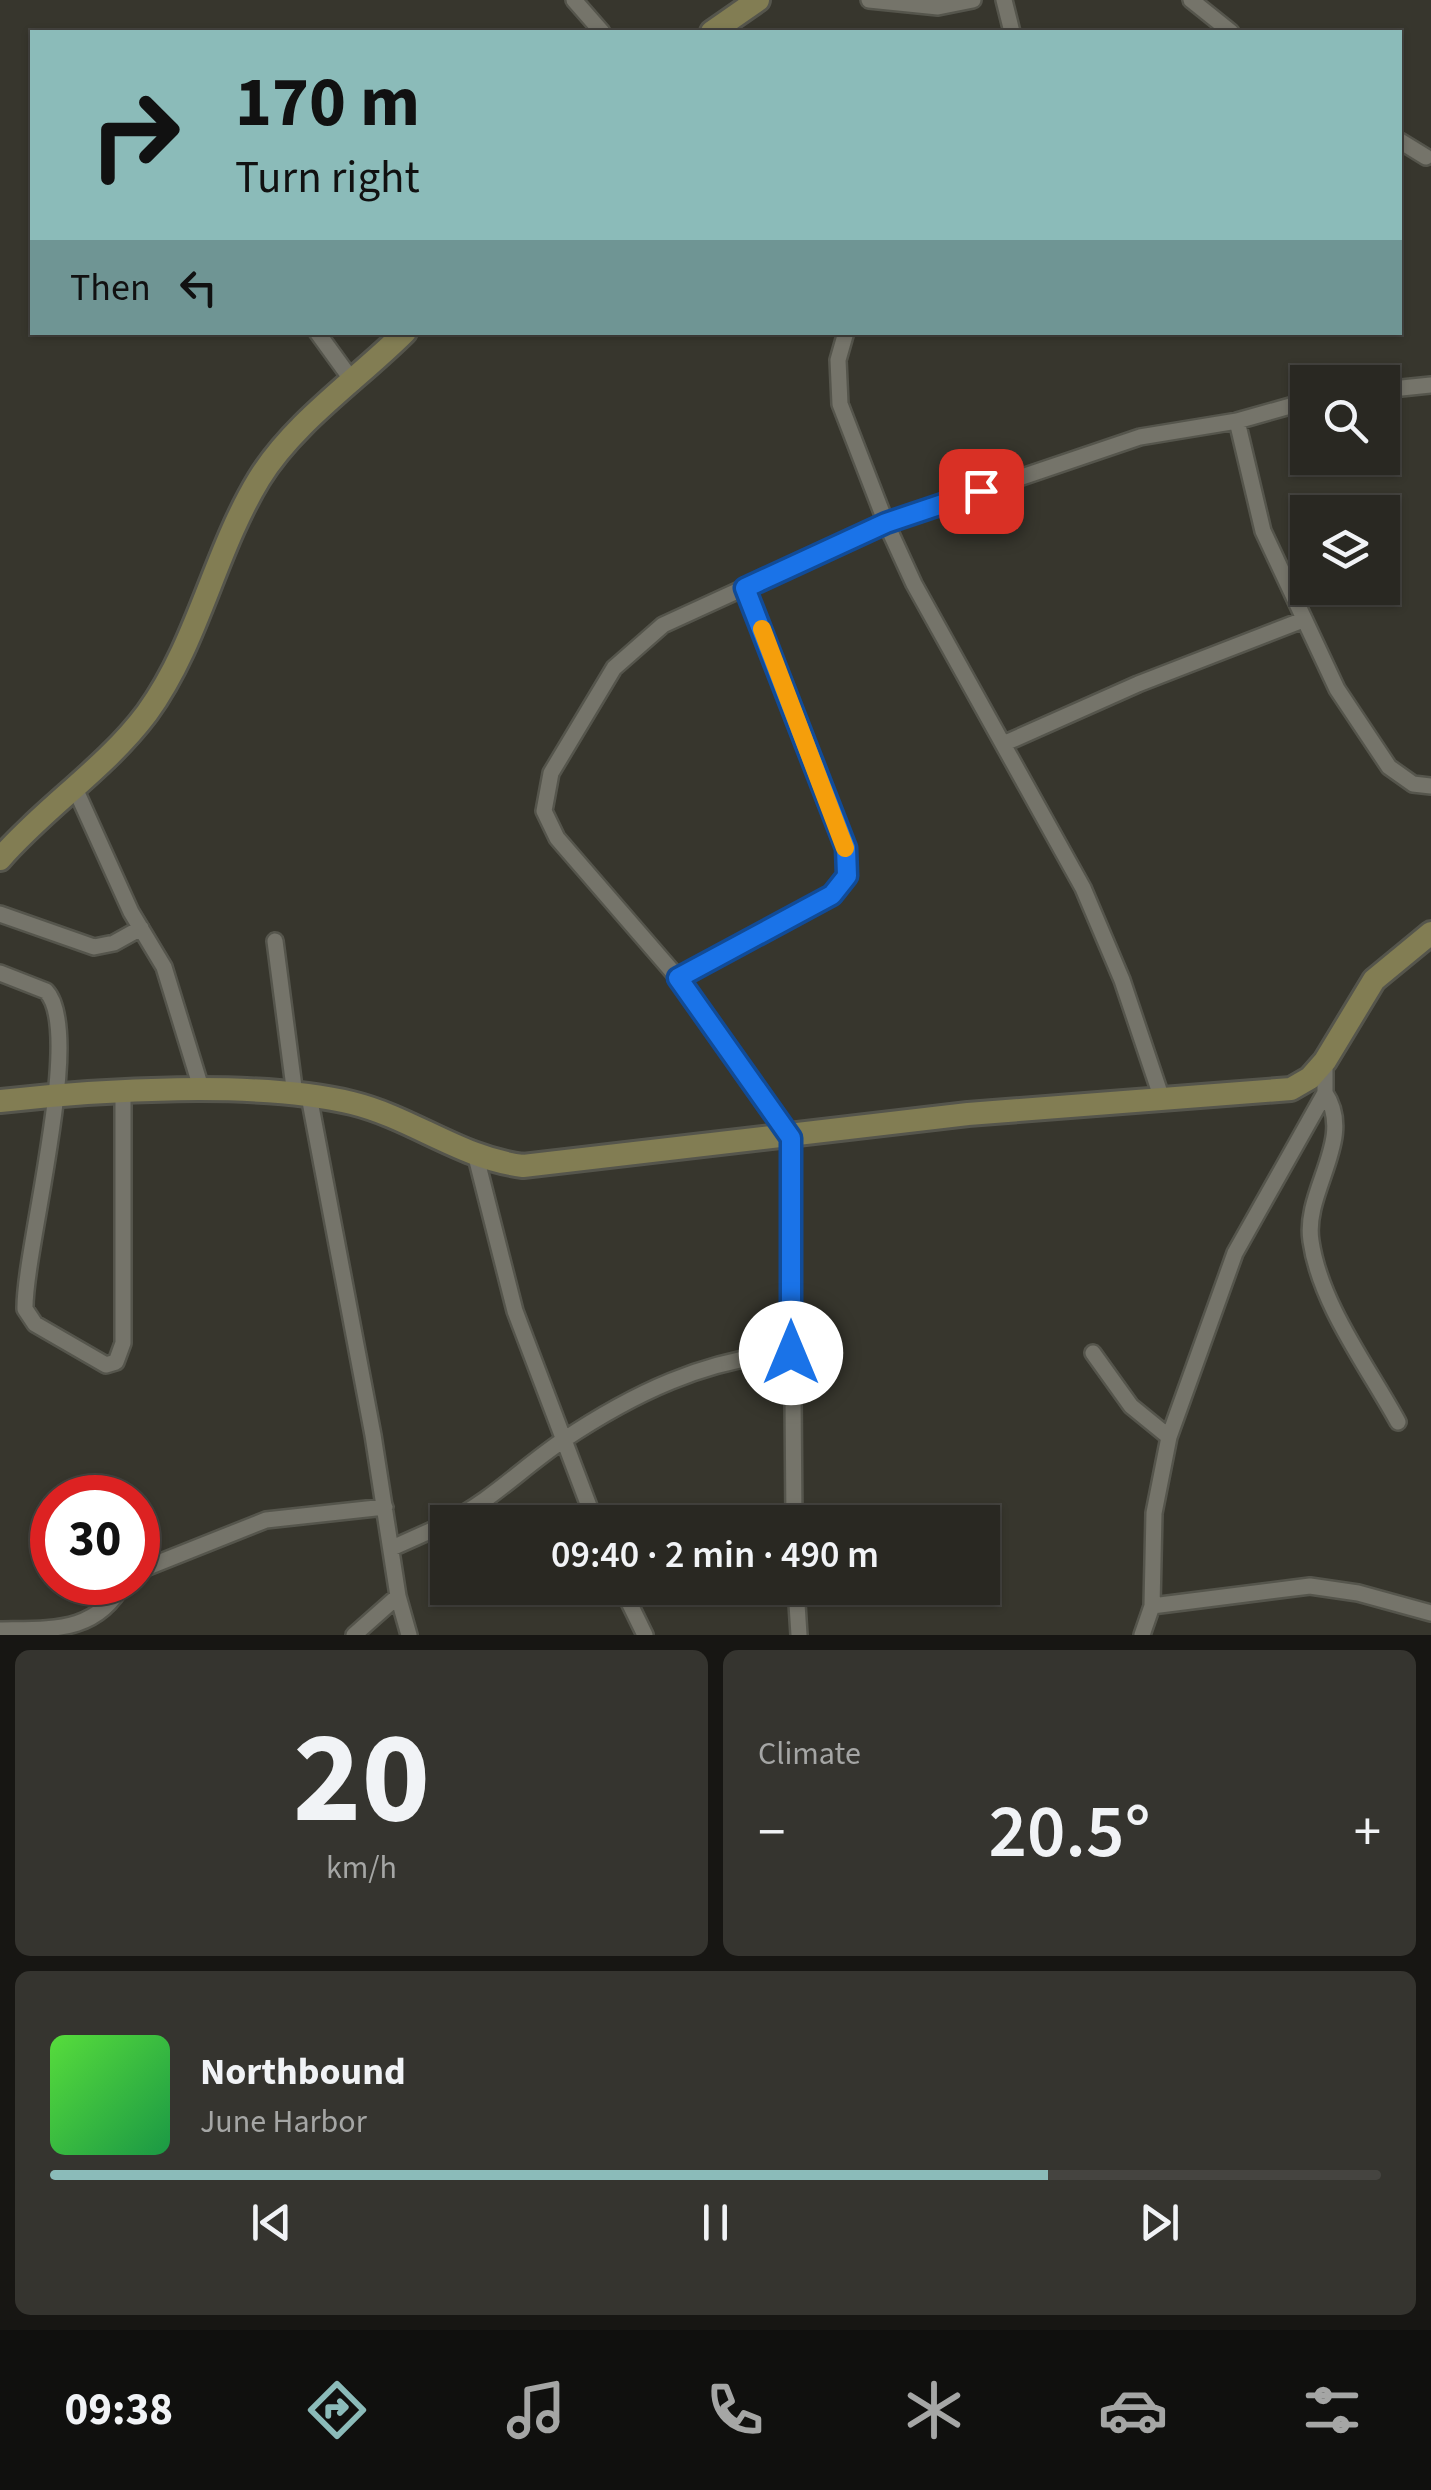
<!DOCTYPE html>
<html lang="en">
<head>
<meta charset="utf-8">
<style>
  :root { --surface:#292822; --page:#35342f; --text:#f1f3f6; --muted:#a5a6a5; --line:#454440; --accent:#8bbbb9 }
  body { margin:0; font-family:"Source Sans 3",sans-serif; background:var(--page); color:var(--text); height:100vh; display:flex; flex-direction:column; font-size:38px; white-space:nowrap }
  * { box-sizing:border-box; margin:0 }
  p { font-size:32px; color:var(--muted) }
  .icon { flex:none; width:55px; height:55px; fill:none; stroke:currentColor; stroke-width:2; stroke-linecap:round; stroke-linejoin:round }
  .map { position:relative; height:1635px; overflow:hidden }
  .details { display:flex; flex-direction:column; gap:15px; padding:15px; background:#171613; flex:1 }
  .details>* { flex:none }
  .banner { position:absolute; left:30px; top:30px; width:1372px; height:305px; border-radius:0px; box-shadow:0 2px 8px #0004,0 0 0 2px var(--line); background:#8bbbb9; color:#111; overflow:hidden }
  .buttons { position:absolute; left:1290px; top:365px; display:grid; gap:20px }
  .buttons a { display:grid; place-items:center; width:110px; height:110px; border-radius:0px; background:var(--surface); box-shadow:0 2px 8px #0004,0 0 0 2px var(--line); font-size:50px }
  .speed { position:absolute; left:30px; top:1475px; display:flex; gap:20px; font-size:50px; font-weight:700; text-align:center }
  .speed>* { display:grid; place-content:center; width:130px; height:130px; border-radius:50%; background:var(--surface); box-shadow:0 2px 8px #0004,0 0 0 2px var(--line); line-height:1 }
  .speed .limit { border:15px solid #d22; background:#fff; color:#111 }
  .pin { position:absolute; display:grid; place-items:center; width:85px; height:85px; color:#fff; margin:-42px; border-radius:20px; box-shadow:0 5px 15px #0006 }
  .me { position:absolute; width:110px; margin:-55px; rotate:0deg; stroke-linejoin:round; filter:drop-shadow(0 0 8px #0008) }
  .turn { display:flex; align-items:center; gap:35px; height:210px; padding:0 40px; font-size:45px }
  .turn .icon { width:130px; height:130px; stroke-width:2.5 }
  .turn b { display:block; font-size:70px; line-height:85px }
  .then { display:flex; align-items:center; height:95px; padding:0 40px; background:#0003; gap:20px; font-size:38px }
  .big { font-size:75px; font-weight:600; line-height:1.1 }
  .details .card { flex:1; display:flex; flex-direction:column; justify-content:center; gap:15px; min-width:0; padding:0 35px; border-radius:15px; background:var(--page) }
  .details .dial { align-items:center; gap:0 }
  .dial b { font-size:130px; line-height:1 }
  .song { display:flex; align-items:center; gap:30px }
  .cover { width:120px; height:120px; border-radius:15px; background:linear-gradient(135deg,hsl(110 70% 55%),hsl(140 70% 35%)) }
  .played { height:10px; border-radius:5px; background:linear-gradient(90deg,var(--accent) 75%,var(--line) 75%) }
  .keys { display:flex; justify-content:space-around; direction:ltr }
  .heat { display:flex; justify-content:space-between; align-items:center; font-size:55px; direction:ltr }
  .details .tiles { flex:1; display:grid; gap:15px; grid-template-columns:1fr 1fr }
  .card:last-child { grid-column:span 2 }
  .trip { position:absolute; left:430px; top:1505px; width:570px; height:100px; border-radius:0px; background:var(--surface); box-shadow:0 2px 8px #0004,0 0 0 2px var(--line); font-weight:600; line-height:100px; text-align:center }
  .tab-bar { display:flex; height:160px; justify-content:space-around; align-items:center; background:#10100e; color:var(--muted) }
  .tab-bar .icon { width:70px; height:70px }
  .tab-bar .on { color:var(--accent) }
  .tab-bar b { font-size:45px; color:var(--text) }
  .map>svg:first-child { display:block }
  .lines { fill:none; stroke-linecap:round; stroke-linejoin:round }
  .street-casing { stroke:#55554c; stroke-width:20 }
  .secondary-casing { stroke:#55554c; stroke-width:28 }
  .street { stroke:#75746a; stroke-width:15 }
  .secondary { stroke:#827d53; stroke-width:22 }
  .route-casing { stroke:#114b97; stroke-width:25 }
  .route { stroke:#1a73e8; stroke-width:18 }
  .slow { stroke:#f59e0b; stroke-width:18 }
</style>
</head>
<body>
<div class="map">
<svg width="1431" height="1635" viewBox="0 0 1431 1635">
  <rect width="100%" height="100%" fill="#37362d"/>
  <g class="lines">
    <g class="street-casing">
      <path id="street" d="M574,0L602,32
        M869,0L938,7L973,0
        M1004,0L1012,32
        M1191,0L1231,32
        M1400,141L1426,157
        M317,332L354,383
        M846,332L838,360L840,404L886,523L914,584L1083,888L1122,980L1161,1096
        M1382,390L1431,385
        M1308,401L1237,421L1263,531L1337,689L1389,767L1413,784L1431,786
        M1003,744L1138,684L1303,620
        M74,786L131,912L164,967L202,1091
        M0,914L94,947L114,943L141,928
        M275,941L295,1095
        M0,973L46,991C85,1031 24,1249 25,1309L35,1324L106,1365L116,1362L123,1343V1094
        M678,978L832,895L847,876L846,848L745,588
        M1325,1093C1356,1139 1303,1191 1311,1241C1320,1304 1368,1367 1398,1422
        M309,1096L373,1435L398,1596L409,1635
        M476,1157L515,1311L595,1522
        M1093,1353L1131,1406L1169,1437
        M448,1522C491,1501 522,1468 562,1441C632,1394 706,1358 791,1353
        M794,1522L791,1138L678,978L557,838L544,811L551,773L614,668L663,625L886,523L1140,437L1237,421
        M392,1548L448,1523
        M138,1571L266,1520L385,1507
        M622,1588L645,1635
        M796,1588L799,1635
        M625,1595L668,1588
        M1152,1606L1310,1586L1358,1593L1431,1613
        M0,1630C53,1629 97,1633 124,1582
        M354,1635L398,1596
        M1142,1635L1152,1606L1154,1513L1169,1437L1235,1253L1325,1093V1061"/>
    </g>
    <g class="secondary-casing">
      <path id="secondary" d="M712,32L758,0
        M0,859C45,807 106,768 147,713C198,643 214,553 259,479C294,422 358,379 405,332
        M0,1101C98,1090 257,1080 352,1103C413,1118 460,1158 523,1166L968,1114L1291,1089L1310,1078L1325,1061L1374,980L1431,933"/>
    </g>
    <use href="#street" class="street"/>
    <use href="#secondary" class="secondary"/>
  </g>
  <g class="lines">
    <g class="route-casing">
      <path id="route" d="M791,1353V1138L678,978L832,895L847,876L846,848L745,588L886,523L981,491"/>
    </g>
    <use href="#route" class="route"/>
    <path class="slow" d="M762,629L845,848"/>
  </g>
</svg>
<div class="buttons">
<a><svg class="icon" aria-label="search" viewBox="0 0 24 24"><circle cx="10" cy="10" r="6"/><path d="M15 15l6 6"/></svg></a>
<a><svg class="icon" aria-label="layers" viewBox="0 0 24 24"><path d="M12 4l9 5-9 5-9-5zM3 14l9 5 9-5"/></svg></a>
</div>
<div class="speed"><div class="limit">30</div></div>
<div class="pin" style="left:981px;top:491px;background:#d93025"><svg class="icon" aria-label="arrive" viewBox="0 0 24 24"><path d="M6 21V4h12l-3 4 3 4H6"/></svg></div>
<svg class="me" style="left:791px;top:1353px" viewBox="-20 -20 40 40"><circle r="19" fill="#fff"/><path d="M0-13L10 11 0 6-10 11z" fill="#1a73e8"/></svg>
<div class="trip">09:40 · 2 min · 490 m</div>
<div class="banner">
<div class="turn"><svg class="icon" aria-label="right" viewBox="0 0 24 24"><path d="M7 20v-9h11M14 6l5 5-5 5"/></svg><div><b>170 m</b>Turn right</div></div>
<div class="then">Then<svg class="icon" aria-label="left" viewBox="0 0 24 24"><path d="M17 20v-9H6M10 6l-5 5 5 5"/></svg></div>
</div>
</div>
<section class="details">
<div class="tiles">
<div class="card dial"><b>20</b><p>km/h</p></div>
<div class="card"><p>Climate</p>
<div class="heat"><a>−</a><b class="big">20.5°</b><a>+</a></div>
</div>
<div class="card">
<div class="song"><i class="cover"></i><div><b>Northbound</b><p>June Harbor</p></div></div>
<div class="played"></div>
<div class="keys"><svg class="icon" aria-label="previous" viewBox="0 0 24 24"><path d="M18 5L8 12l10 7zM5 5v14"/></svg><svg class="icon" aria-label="pause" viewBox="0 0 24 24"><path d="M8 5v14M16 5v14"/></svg><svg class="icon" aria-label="next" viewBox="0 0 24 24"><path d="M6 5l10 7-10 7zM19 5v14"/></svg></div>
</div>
</div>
</section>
<nav class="tab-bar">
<b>09:38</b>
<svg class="icon on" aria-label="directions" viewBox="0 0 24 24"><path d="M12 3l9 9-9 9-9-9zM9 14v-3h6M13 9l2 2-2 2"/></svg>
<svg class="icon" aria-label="music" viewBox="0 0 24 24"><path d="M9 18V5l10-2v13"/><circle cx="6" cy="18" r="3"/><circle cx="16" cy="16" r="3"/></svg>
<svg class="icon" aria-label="phone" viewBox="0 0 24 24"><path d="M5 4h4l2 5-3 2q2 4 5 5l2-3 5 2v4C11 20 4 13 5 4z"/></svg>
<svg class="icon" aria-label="climate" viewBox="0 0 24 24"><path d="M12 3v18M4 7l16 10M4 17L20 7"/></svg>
<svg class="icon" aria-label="car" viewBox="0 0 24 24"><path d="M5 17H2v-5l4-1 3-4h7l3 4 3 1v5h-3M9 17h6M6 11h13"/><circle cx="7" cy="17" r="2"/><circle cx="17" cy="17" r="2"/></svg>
<svg class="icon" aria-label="filters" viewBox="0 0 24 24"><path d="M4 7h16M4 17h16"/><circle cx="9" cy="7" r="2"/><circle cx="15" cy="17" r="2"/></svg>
</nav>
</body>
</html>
